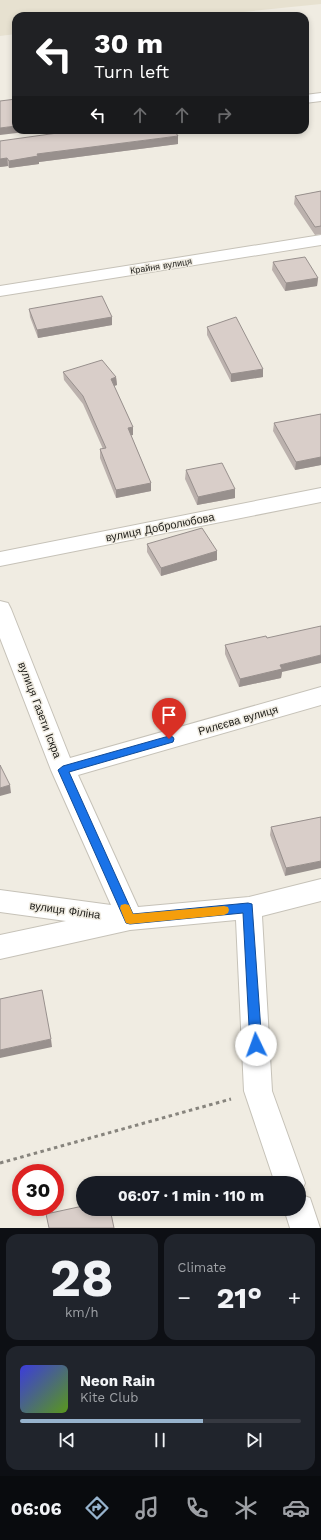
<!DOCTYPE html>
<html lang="en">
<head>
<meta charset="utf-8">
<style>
  :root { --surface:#171b24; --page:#20242c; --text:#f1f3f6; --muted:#9ea1a6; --line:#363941; --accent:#97b3cd }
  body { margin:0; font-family:"Work Sans",sans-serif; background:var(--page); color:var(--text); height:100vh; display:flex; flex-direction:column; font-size:15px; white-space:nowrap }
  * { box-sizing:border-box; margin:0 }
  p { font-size:13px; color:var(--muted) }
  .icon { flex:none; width:22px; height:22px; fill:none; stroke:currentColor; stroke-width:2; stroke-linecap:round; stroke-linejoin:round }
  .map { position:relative; height:1228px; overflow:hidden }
  .sheet { display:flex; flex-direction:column; gap:6px; padding:6px; background:#0d0f14; flex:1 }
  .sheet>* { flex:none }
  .hud { position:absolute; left:12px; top:12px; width:297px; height:122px; border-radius:12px; box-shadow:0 2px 6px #0003; background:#202124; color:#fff; overflow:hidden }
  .speed { position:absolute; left:12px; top:1164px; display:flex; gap:8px; font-size:20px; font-weight:700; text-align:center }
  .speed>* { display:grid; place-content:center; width:52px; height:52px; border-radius:50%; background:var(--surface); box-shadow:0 2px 6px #0003; line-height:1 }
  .speed .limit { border:6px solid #d22; background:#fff; color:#111 }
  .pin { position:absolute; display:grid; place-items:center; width:34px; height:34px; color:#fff; margin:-41px -17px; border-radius:50% 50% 50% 0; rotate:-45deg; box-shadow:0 0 4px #0007 }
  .pin .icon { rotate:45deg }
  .me { position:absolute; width:44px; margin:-22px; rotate:357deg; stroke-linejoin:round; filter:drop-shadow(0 0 3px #0008) }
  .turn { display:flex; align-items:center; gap:14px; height:84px; padding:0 16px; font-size:18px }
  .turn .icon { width:52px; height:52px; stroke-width:2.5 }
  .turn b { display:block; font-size:28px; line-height:34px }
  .lanes { display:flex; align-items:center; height:38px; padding:0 16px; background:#0003; justify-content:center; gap:20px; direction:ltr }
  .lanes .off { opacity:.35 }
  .big { font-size:30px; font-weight:700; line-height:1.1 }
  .sheet .widget { flex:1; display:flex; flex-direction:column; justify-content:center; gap:6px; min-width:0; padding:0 14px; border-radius:12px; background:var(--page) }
  .sheet .dial { align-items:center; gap:0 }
  .dial b { font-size:52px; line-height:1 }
  .song { display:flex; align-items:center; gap:12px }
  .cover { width:48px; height:48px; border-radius:6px; background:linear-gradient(135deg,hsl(240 70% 55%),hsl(90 70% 35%)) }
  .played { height:4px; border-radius:2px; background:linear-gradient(90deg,var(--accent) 65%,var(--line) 65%) }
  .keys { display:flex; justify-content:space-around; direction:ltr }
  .heat { display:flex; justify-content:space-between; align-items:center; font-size:22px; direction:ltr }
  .sheet .tiles { flex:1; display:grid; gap:6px; grid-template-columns:1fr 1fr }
  .widget:last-child { grid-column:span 2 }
  .trip { position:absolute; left:76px; top:1176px; width:230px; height:40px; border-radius:20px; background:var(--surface); box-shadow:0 2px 6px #0003; font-weight:700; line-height:40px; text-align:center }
  .tabs { display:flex; height:64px; justify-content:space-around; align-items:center; background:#090b0e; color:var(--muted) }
  .tabs .icon { width:28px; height:28px }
  .tabs .current { color:var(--accent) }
  .tabs b { font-size:18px; color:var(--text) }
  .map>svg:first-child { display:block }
  .built { fill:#e7e1d0 }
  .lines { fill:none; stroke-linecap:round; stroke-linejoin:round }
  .street-casing { stroke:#c6c2b8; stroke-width:2 }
  .path { stroke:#87847d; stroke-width:3; stroke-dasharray:3.5 3.5; stroke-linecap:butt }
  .street { fill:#fff; fill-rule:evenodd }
  .wall { fill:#bbb1ad }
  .shaded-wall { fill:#98908d }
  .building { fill:#d9cec9; stroke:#98908d }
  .route { fill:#1a73e8; stroke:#114b97 }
  .slow { fill:#f59e0b }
  .labels { text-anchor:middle; stroke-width:3; stroke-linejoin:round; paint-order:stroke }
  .far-street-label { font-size:9px; fill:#1f1e1a; stroke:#f0ece2 }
  .street-label { font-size:11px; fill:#1f1e1a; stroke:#f0ece2 }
</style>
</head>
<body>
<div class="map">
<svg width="321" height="1228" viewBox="0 0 321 1228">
  <rect width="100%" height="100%" fill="#f0ece2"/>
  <path class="built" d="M0,0H321V4L204,16H16V34L0,36Z"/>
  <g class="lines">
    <g class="street-casing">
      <path id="street" d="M321,93V101L305,103V95Z
        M321,235V245L0,296V286Z
        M321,488V502L0,566V552Z
        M0,601L8,603L11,609L70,758L321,687V705L78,775L138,907L249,897L321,879V901L262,916L272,1091L305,1183L301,1193L299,1194V1183H275L244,1091L236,920L130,930L0,959V935L66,921L0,912V890L111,905L51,770L0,638Z
        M299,1194L310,1198L320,1228H290L284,1209H299Z"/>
    </g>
    <path class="path" d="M0,1163L231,1099"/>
    <use href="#street" class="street"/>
  </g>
  <path class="wall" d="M0,141L178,144L39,162V164L9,168L8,166L0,167Z
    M321,191V234L315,235L294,204L295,196Z
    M273,262L318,278L317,286L285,291L272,270Z
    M29,309L112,317V325L38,338L30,317Z
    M207,327L263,369V377L231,382L207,335Z
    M63,372L116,377L117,385L114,386L133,427V435H131L151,483V491L116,498L100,458V449H103L83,404L64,380Z
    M321,414V465L295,470L273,431L274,423Z
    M186,470L235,489V498L197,505L185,479Z
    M147,544L217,551V560L161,576L147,552Z
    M225,645L282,672L281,678L239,687L225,654Z
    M321,817L285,876L270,835L271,827Z"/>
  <path class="shaded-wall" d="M16,126V130H42L0,135V128Z
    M178,136V144L39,162V164L9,168V161L37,154Z
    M7,158L8,166L0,167V159Z
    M318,278L317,286L285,291L286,283Z
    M112,317V325L38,338L37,330Z
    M263,369V377L231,382V374Z
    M116,377L117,385L111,387V379Z
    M133,427V435L128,436V428Z
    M321,457V465L295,470L296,462Z
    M151,483V491L116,498V490Z
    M235,489V498L197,505L198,497Z
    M217,551V560L161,576V568Z
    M321,655V663L282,672L281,678L239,687L240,679L280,665Z
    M10,785L11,793L0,796V788Z
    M321,861V868L285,876L286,868Z
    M51,1039L52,1047L0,1058V1050Z"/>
  <path class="building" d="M16,99V126L0,128V101Z
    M79,130H174L178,136L37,154L38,156L9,161L7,158L0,159V141Z
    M321,191V226L315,227L295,196Z
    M305,257L318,278L286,283L273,262Z
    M102,296L112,317L37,330L29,309Z
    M236,317L263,369L231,374L207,327Z
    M102,360L116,377L111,379L133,427L128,428L151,483L116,490L100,449L106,448L83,396L63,372Z
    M321,414V457L296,462L274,423Z
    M222,463L235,489L198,497L186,470Z
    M202,528L217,551L161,568L147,544Z
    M321,626V655L280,665L282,669L240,679L225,645L266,636L267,638Z
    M0,765L10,785L0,788Z
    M321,817V861L286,868L271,827Z
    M42,990L51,1039L0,1050V999Z
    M83,1206V1209H110L114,1228H49L46,1214Z"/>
  <path class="route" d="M169,736L173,737L174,739L173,742L69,772L133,914L248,903L252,904L262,1045L260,1049L256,1050L252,1049L250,1045L243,913L130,924L126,923L58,770L63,766Z"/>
  <path class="slow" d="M125,904L129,905L133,914L224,906L228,907L229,910L228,913L224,915L130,924L126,923L120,908L121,905Z"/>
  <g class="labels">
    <g class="far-street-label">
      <text transform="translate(161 266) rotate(-9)" y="3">Крайня вулиця</text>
    </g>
    <g class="street-label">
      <text transform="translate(160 527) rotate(-11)" y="4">вулиця Добролюбова</text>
      <text transform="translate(40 710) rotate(69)" y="4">вулиця Газети Іскра</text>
      <text transform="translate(238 720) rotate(-16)" y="4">Рилєєва вулиця</text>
      <text transform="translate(65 910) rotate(8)" y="4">вулиця Філіна</text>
    </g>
  </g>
</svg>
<div class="speed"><div class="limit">30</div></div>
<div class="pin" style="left:169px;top:739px;background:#d93025"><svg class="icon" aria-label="arrive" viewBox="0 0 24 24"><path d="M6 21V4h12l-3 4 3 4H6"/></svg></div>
<svg class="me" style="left:256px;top:1045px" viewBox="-20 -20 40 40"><circle r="19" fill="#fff"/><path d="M0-13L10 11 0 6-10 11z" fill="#1a73e8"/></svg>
<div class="trip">06:07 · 1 min · 110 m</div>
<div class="hud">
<div class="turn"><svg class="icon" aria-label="left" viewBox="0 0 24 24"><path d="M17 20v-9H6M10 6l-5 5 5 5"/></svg><div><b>30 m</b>Turn left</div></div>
<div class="lanes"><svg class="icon" aria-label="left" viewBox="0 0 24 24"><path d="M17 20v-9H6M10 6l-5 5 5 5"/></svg><svg class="icon off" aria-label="ahead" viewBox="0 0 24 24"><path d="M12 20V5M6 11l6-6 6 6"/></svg><svg class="icon off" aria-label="ahead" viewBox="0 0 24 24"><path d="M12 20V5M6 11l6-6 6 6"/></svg><svg class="icon off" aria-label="right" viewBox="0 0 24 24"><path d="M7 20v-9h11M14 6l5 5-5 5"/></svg></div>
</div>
</div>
<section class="sheet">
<div class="tiles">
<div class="widget dial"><b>28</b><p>km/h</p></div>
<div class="widget"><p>Climate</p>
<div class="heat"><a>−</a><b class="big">21°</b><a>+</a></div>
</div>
<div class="widget">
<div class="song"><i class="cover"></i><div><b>Neon Rain</b><p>Kite Club</p></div></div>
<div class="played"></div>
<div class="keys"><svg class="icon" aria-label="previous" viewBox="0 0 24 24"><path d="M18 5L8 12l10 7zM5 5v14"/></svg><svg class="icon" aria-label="pause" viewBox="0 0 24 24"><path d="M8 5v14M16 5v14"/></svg><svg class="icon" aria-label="next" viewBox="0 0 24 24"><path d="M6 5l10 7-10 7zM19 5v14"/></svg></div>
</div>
</div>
</section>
<nav class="tabs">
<b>06:06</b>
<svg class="icon current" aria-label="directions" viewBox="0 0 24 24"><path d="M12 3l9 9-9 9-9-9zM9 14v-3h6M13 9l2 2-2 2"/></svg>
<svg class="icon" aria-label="music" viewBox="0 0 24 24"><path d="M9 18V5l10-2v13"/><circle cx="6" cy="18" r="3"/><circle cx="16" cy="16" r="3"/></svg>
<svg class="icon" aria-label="phone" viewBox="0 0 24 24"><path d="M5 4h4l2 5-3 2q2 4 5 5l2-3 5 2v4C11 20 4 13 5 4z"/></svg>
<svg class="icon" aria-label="climate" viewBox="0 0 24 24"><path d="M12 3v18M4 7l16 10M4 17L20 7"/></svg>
<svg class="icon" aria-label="car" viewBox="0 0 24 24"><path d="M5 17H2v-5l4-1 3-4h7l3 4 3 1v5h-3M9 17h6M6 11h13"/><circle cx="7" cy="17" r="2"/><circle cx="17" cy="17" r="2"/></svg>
</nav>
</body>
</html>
